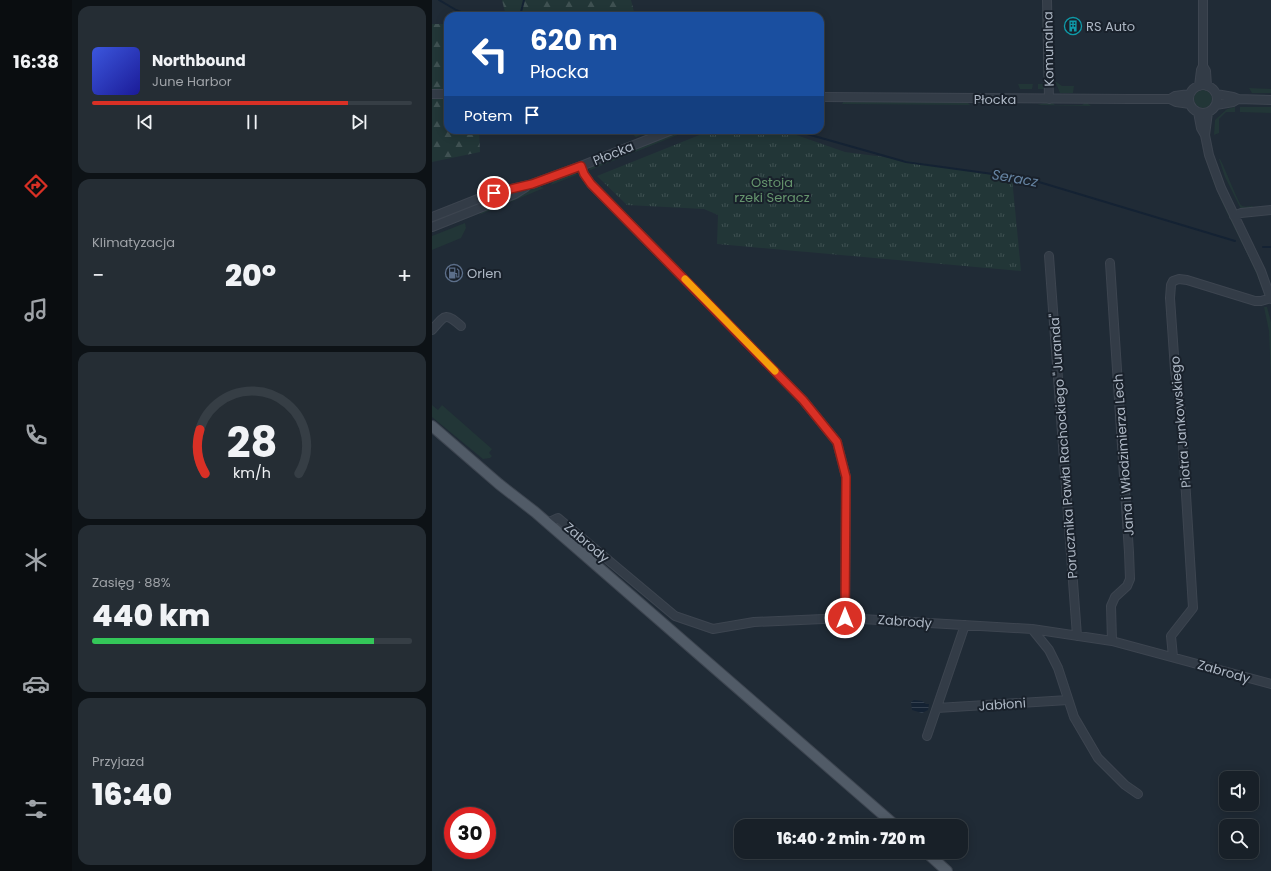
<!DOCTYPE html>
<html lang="pl">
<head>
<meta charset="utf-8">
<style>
  :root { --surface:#182028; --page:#252d34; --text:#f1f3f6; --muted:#9fa3a8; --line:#363e45; --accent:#d93025 }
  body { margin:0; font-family:Poppins,sans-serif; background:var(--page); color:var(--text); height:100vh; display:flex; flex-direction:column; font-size:15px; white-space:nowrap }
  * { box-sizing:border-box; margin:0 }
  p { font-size:13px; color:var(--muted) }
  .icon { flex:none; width:22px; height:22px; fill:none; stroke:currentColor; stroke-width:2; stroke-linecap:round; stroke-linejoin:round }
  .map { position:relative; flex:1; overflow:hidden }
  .drawer { display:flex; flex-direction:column; gap:6px; padding:6px; background:#0d1216; width:360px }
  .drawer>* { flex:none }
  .top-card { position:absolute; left:12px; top:12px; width:380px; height:122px; border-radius:12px; box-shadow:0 2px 10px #0003,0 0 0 1px var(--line); background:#1a4fa0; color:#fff; overflow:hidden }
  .fabs { position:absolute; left:787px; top:771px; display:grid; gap:8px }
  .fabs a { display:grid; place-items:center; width:40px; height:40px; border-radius:8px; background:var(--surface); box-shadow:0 2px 10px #0003,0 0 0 1px var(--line); font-size:20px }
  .speed { position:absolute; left:12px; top:807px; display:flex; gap:8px; font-size:20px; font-weight:700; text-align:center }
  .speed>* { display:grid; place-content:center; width:52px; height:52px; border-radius:50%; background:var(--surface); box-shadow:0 2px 10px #0003,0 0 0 1px var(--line); line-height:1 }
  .speed .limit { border:6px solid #d22; background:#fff; color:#111 }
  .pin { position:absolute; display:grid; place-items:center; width:34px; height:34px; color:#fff; margin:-17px; border:2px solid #fff; border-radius:50%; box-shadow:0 1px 4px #0007 }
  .me { position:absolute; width:44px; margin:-22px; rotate:0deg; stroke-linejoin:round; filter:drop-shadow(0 0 3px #0008) }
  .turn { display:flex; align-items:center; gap:14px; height:84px; padding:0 20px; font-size:18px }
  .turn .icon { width:52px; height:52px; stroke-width:2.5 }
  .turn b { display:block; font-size:28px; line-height:34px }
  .then { display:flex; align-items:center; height:38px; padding:0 20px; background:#0003; gap:8px; font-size:15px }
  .big { font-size:30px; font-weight:800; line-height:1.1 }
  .drawer .widget { flex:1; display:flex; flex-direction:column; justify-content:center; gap:6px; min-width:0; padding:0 14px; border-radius:12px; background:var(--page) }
  .drawer .dial { align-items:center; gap:0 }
  .dial svg { height:104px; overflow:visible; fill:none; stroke:var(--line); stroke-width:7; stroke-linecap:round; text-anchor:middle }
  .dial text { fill:var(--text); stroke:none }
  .song { display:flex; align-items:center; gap:12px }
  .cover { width:48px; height:48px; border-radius:6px; background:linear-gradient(135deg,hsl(230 70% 55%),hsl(240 70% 35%)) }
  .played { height:4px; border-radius:2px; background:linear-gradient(90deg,var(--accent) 80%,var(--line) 80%) }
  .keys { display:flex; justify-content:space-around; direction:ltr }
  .heat { display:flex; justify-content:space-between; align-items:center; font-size:22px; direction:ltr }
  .charge { height:6px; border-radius:3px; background:linear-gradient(90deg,#34c759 88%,var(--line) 0) }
  .trip { position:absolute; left:302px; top:819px; width:234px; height:40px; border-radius:12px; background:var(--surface); box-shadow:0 2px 10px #0003,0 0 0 1px var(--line); font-weight:800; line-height:40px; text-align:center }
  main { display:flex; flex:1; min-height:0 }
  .menu { display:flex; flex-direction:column; width:72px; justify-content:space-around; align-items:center; background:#0a0d10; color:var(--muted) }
  .menu .icon { width:28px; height:28px }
  .menu .current { color:var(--accent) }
  .menu b { font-size:18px; color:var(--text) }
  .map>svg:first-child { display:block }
  .grass { fill:#223637 }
  .forest { fill:url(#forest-firs) }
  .park { fill:url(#park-tufts) }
  .water { fill:url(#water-rules) }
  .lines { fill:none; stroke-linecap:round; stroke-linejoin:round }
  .stream { stroke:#142233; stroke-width:2 }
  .minor-casing { stroke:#3d4550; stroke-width:10 }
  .major-casing { stroke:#3d4550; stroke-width:12 }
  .minor { stroke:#333c47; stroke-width:8 }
  .major { stroke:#515b67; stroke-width:10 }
  .route-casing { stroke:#8d1f18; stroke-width:10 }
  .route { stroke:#d93025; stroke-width:7 }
  .slow { stroke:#f59e0b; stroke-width:7 }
  .labels { text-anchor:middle; stroke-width:4; stroke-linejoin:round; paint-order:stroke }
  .poi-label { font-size:13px; fill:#adb7c4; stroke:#19212b; text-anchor:start }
  .street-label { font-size:13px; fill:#adb7c4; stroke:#19212b }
  .park-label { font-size:13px; fill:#65946d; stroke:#19212b }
  .water-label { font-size:14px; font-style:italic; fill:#6684a3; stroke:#19212b }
</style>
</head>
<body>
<main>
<nav class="menu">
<b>16:38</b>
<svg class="icon current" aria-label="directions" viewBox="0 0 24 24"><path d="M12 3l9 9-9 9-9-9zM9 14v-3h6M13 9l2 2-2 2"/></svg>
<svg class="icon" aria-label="music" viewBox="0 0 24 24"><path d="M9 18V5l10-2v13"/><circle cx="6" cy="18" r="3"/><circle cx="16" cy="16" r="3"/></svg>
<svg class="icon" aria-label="phone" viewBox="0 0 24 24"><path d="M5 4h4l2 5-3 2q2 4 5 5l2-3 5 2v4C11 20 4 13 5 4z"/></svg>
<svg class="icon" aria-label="climate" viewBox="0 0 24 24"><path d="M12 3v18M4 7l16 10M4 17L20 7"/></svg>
<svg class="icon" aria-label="car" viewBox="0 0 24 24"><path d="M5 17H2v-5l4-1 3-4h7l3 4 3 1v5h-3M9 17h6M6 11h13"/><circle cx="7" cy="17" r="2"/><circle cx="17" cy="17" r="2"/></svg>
<svg class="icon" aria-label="filters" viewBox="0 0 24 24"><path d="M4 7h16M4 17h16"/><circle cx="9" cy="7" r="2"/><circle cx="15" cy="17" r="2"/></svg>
</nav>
<section class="drawer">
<div class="widget">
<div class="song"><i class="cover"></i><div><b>Northbound</b><p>June Harbor</p></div></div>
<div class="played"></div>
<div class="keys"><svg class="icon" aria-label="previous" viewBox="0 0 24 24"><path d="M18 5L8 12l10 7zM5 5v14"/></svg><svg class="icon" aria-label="pause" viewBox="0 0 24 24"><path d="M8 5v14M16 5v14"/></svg><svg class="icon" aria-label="next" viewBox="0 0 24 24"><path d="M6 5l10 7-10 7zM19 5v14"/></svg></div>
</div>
<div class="widget"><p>Klimatyzacja</p>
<div class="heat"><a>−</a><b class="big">20°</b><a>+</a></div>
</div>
<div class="widget dial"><svg viewBox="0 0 100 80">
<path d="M14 69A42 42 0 1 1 86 69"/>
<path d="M14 69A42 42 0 0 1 10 35" stroke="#d93025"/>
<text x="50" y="56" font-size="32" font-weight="700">28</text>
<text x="50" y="72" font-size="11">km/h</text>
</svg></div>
<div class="widget"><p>Zasięg · 88%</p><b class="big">440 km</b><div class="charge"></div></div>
<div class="widget"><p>Przyjazd</p><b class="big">16:40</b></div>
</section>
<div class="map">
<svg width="839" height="871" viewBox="0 0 839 871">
  <defs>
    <pattern id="forest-firs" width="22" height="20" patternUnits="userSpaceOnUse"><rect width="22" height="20" fill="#223637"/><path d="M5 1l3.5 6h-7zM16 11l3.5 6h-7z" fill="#3f5152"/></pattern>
    <pattern id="park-tufts" width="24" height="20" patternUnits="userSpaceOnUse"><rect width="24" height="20" fill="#223637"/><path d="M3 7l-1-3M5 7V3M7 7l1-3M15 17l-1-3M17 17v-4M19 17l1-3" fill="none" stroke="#3f5152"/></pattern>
    <pattern id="water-rules" width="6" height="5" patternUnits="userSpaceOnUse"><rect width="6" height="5" fill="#142233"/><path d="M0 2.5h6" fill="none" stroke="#34404f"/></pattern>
  </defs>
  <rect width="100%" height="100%" fill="#202b36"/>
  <path class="grass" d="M610,0H613L615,89H606V84H612Z
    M623,81L630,86H642L641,93H628Z
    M586,84H601L600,89H588Z
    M817,88L839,89V93H820Z
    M762 99a9 9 0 1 1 18 0a9 9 0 1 1-18 0Z
    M412,101H534L538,105L410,104Z
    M616,102H620L623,105H650L654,102L659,106L605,105Z
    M803,107V112H794L787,119V133L782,135L783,120L795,109Z
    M808,107H839V113L808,112Z
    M249,130H258L156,171L160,165Z
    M774,159L784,184L826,273L833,296C817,249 787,207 774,159Z
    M787,159H788C792,166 806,202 809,205C812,208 817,206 821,206L819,208L809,209L793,177Z
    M140,173L147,174L119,185L121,181Z
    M107,186L112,188L47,215L50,212L71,203L84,196Z
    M33,223L34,228L29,238L0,250V236Z
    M832,307H835L839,322V379L837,331Z
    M0,405L6,410L10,405L60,449L57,453L60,456L58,458L51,459L0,417Z"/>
  <path class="forest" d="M70,0H199L203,16H74Z
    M0,24H16V130H47L48,152L0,162Z
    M196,130H221L204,137Z"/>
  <path class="park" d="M280,130H350L413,152L452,157L580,178L589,271L285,244L286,215L272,209L195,205L165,176Z"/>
  <path class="water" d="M482,700L490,701L494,704H497L496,710L490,713L480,710L479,702Z"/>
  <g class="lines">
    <path class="stream" d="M7,0L24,10L38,16
      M88,16L92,0
      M361,130L474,162L597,179L803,241
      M831,247H839"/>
    <g class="minor-casing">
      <path id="minor" d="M615,0L617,99
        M771,0V66L774,71L775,86
        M757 99a14 14 0 1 1 28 0a14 14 0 1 1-28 0Z
        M767,86L769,70L771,66
        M0,94H16
        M784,94L801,97L806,99L839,100
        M388,97L698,99H738L743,96L758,94
        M738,99L744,102L758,104
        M784,105L801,102L806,99
        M766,112L769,128L773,135L777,155L789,188L829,271L839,299
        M773,135L776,112
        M149,166L152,174L159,184L371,400L405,442L414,477L413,618
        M802,216L809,213L839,210
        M0,217L61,193L100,184L149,166L240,130
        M0,227L83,194L94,187
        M617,256L645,636
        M678,263L697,552L698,579L695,586L683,597L679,606L680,641
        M0,330C13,315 13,312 29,326
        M115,523L126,518L243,616L281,629L322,622L413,618L600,629L680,641L839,684
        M600,629L617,650L626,668L642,717L666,758L693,785L706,794
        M741,657L739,636L761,608L749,413L743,370L738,298L739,285L741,281L747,279L755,280L823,301H829L839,298
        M505,708L636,700
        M495,736L533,625"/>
    </g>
    <g class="major-casing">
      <path id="major" d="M0,426L67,484L103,512L464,826
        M494,852L515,871"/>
    </g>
    <use href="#minor" class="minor"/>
    <use href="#major" class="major"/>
  </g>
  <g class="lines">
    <g class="route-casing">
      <path id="route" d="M62,193L100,184L149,166L152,174L159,184L371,400L405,442L414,477L413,618"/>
    </g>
    <use href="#route" class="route"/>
    <path class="slow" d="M253,279L343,371"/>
  </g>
  <defs>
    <g id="building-ring" transform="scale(0.9)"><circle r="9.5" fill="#19212b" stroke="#0f9aa8" stroke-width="1.5"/><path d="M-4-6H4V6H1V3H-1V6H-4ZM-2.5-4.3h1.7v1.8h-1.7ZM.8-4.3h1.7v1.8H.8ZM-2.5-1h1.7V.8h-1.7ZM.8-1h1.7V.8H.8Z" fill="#0f9aa8"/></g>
    <g id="fuel-ring" transform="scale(0.9)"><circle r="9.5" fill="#19212b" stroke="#5c6f8a" stroke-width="1.5"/><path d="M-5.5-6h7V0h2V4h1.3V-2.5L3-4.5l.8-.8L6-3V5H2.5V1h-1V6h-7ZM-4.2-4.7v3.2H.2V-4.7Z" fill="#5c6f8a"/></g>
  </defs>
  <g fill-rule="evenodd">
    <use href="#building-ring" x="641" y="26"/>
    <use href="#fuel-ring" x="22" y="273"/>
  </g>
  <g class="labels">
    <g class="poi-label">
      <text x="654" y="31">RS Auto</text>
      <text x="35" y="278">Orlen</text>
    </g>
    <g class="street-label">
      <text transform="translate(616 49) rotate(-91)" y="5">Komunalna</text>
      <text x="563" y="104">Płocka</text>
      <text transform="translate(181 153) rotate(-22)" y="5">Płocka</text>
      <text transform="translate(748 422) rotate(-95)" y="5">Piotra Jankowskiego</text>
      <text transform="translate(631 446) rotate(-94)" y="5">Porucznika Pawła Rachockiego "Juranda"</text>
      <text transform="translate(691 455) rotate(-94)" y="5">Jana i Włodzimierza Lech</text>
      <text transform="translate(155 542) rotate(40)" y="5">Zabrody</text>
      <text transform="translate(473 621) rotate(4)" y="5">Zabrody</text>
      <text transform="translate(792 671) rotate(16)" y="5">Zabrody</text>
      <text transform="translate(570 704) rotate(-4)" y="5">Jabłoni</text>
    </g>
    <g class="park-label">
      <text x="340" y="187">Ostoja<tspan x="340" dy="15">rzeki Seracz</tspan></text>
    </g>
    <g class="water-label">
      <text transform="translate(583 178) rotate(10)" y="5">Seracz</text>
    </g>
  </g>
</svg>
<div class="fabs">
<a><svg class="icon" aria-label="sound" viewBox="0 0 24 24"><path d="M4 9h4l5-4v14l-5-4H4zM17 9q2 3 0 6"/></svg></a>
<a><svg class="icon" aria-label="search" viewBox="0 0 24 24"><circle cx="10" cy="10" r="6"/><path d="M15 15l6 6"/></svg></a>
</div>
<div class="speed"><div class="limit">30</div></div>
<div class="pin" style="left:62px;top:193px;background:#d93025"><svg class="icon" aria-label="arrive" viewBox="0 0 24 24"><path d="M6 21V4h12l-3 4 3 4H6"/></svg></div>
<svg class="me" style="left:413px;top:618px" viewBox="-20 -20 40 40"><circle r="17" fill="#d93025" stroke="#fff" stroke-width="3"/><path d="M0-11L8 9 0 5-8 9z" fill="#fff"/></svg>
<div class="trip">16:40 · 2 min · 720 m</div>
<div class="top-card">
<div class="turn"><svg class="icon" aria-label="left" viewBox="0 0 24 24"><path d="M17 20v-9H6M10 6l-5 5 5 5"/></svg><div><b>620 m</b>Płocka</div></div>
<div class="then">Potem<svg class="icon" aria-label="arrive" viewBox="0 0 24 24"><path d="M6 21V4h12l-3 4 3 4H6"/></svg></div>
</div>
</div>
</main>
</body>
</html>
